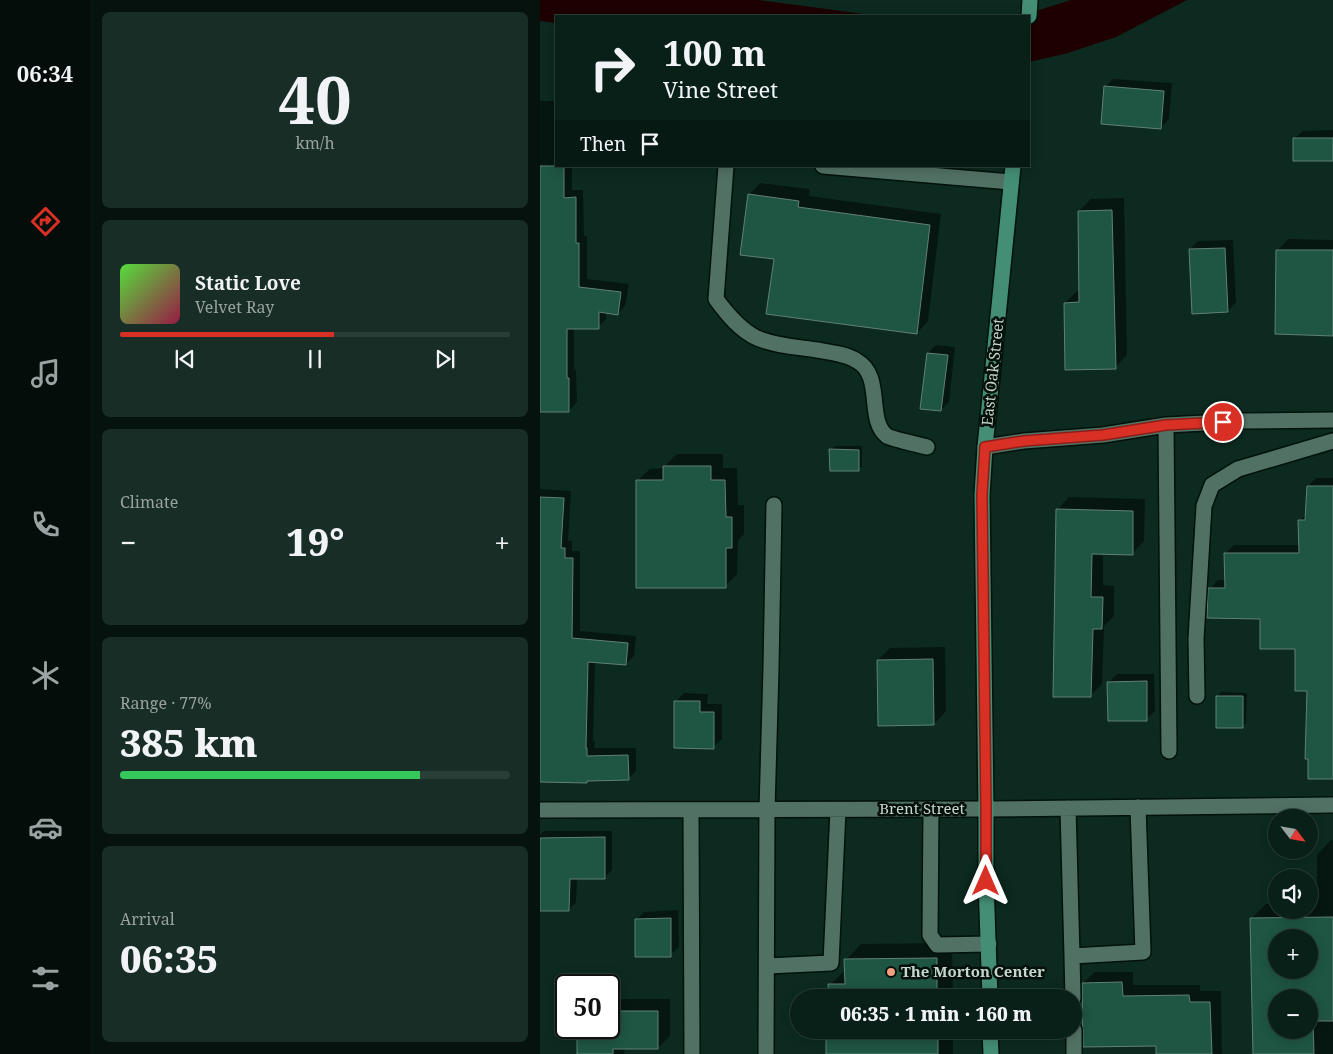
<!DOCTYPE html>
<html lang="en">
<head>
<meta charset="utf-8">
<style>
  :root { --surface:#092018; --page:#172d25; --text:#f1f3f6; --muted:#99a3a2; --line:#293e37; --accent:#d93025 }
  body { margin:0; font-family:"Noto Serif",serif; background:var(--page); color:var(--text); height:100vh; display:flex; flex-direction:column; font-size:19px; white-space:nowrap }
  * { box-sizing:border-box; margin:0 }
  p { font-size:16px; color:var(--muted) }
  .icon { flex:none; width:28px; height:28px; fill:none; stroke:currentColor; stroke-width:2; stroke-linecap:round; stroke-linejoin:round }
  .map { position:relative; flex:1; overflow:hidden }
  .side { display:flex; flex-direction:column; gap:12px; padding:12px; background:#05120d; width:450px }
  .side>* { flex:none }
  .guide { position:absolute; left:15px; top:15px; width:475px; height:152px; border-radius:0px; box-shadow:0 2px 12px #0003,0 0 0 1px var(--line); background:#092018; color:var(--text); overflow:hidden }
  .needle { width:32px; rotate:121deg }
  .tools { position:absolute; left:728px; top:809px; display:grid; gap:10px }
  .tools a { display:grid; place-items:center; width:50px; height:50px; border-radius:50%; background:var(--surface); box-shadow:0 2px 12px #0003,0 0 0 1px var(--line); font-size:25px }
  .speed { position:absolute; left:15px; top:974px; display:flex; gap:10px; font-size:25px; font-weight:700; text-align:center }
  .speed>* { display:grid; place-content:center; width:65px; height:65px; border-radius:50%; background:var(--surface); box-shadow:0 2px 12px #0003,0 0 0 1px var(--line); line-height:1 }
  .speed .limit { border:2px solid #111; border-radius:8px; background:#fff; color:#111 }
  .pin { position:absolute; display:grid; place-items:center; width:42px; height:42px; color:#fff; margin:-21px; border:2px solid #fff; border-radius:50%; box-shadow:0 1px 5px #0007 }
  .me { position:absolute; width:55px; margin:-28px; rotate:0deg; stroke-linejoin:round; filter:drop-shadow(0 0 4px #0008) }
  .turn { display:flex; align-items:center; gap:18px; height:105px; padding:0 25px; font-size:22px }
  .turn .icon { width:65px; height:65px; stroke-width:2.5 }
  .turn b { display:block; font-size:35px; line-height:42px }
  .then { display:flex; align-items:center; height:48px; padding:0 25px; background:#0003; gap:10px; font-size:19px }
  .big { font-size:38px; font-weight:800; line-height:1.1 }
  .side .tile { flex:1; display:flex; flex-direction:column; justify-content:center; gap:8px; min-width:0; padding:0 18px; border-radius:8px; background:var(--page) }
  .side .dial { align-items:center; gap:0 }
  .dial b { font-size:65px; line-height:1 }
  .song { display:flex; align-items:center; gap:15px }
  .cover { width:60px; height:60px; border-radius:8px; background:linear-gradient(135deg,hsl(110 70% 55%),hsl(340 70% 35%)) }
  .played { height:5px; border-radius:2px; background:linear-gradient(90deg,var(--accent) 55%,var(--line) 55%) }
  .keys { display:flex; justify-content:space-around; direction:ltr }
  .heat { display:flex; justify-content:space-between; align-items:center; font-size:28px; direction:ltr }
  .charge { height:8px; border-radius:4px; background:linear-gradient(90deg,#34c759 77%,var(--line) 0) }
  .trip { position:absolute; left:250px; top:989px; width:292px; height:50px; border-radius:25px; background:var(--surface); box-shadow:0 2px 12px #0003,0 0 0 1px var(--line); font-weight:800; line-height:50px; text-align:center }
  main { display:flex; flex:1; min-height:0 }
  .tab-bar { display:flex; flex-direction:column; width:90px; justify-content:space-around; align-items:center; background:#040d0a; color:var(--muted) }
  .tab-bar .icon { width:35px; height:35px }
  .tab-bar .current { color:var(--accent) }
  .tab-bar b { font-size:22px; color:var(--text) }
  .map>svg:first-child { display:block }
  .water { fill:#1e0000 }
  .shadow { fill:#0007; fill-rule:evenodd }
  .building { fill:#1f5543; stroke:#618174; fill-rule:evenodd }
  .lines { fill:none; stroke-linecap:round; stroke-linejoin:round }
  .minor-casing { stroke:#00120a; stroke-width:18 }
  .major-casing { stroke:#00120a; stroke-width:18 }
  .minor { stroke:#527165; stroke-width:15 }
  .major { stroke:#448e75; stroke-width:15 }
  .route-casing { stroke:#8d1f18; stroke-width:12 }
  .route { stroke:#d93025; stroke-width:9 }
  .poi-dot { fill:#f2a080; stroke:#05100b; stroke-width:2 }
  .labels { text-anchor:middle; stroke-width:5; stroke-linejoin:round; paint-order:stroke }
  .street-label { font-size:15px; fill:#c5d6cf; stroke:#05100b }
  .poi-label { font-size:15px; font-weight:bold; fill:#c5d6cf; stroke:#05100b; text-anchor:start }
</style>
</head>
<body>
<main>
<nav class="tab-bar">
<b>06:34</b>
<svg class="icon current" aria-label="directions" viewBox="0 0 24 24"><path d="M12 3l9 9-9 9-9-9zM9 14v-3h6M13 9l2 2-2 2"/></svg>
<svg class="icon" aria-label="music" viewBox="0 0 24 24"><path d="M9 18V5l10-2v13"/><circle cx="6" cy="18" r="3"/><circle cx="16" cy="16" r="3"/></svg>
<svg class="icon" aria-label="phone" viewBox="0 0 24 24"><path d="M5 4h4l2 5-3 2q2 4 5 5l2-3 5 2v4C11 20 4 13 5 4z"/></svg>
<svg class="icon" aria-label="climate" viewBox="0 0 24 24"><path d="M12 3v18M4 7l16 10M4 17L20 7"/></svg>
<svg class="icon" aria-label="car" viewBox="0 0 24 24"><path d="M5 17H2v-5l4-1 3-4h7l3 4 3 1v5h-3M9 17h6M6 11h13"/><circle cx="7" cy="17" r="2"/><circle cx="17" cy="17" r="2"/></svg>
<svg class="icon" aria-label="filters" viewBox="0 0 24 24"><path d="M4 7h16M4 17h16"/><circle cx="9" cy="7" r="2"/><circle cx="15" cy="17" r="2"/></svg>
</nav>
<section class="side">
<div class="tile dial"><b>40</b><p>km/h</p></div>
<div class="tile">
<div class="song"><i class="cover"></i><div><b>Static Love</b><p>Velvet Ray</p></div></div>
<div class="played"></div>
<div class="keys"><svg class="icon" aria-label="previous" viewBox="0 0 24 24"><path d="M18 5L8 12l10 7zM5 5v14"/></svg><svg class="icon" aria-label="pause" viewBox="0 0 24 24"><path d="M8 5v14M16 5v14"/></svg><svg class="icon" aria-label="next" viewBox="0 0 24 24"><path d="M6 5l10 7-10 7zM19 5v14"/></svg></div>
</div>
<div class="tile"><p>Climate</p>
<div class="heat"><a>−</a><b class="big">19°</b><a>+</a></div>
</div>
<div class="tile"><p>Range · 77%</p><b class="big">385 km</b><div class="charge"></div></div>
<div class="tile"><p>Arrival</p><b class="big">06:35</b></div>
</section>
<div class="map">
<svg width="793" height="1054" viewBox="0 0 793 1054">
  <rect width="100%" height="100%" fill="#0c2a20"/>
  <path class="water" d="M0,0H218L339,16H16V23L0,21Z
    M531,0H647L576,37L528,53L489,62V16H480Z"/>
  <path class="shadow" d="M573,79L632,83L629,119L621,127L565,87Z
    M0,101H16V166H32V190H43L44,236H47V279L89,284L85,306L77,314L66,312V319L58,327L34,328V370H36L37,402L29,411H0Z
    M793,130V160H754V139L763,131Z
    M220,183L270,189L269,196L401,214L388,321L377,333L235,258L209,195Z
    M584,198L587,355L575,368L525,303L537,291H540L539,211L551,199Z
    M748,239L793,240V334L737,332L738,250Z
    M693,240L696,302L688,311L650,249L658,241Z
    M396,345L415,347L409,402L401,410L388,353Z
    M295,446H322V466L318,470L291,450Z
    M137,454H183V468H197L198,505H204V534L198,541L197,574L185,586L97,481L110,469L124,468V467Z
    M776,478H793V778L769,777L768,690L756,648L721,617L670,589L678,580H686V553L694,545H760V521L766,514L768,486Z
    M0,489L31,491L28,541H32V551H40V631L96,636L94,656L86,664L55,661L53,741H55L54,748H96V771L88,779L0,781Z
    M529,497L605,499L604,541L592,554L563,553V585L574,586V616L564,626L562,684L550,696L517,510Z
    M405,647L406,711L394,724L338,660L350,648Z
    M577,674H614L615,711L606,719L569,682Z
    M681,692L707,693L706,723L702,727L678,696Z
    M144,693L168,694L167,704H182V739L173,747L136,702Z
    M4,831H72V870L65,877L37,878L36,902L29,910L0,909V835Z
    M791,840L793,841V1054H714L712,918L726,904H736V910H769V904H777V855ZM736,938H769V970H736ZM736,998H769V1030H736Z
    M138,910L139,947L130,955L96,920L104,912Z
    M412,943L413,998H278L283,993H290V985L306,969V960L321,944Z
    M555,972H593V985H660V991H681L682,1054H617V1045L543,983Z
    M69,999H130V1036L118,1048H85L84,1054H38V1028H69Z
    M267,1030H413V1054H287V1034H268Z"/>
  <path class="building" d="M564,86L624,91L621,129L561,124Z
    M753,138H793V161H753Z
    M0,166H24V198L36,197V243H39V287L81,292L78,315L59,312V329H27V378H29V412H0Z
    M208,194L259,201L258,207L390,225L377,334L226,314L234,259L200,255Z
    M572,210L576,369L525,370L524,303L539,302L538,211Z
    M685,248L688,312L652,314L649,249Z
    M736,250H793V336L735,334Z
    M387,353L408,355L401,411L380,409Z
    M289,449L319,450V471H290Z
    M123,466H171V480H185L186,517H192V548H186V588H96V480H123Z
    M767,486H793V779H768V759H765L767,691H755V649H720V619L667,618L668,588H685L684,553H759L758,520H765Z
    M0,497L24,498L21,548H25V558H33L32,638L88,643L86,665L48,662L46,748H47V756L88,755L89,780L47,781V783L0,782Z
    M516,509L593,511V555L552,554L551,597H563L562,629H553L551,697H513Z
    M393,659L394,725L338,726L337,660Z
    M607,681V721H568L567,682Z
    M676,696H703V728H676Z
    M134,701H160V712H174V749L134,748Z
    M65,837V879H30L29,911H0V838Z
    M793,917V1021H773L774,1054H713L710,918ZM736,938H769V970H736ZM736,998H769V1030H736Z
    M131,918V957H95V919Z
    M397,958V998H289L288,984H305L304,959Z
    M582,982L583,996L649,995L650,1002H670L672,1054H616V1046L543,1047L542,983Z
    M69,1011H118V1049H73V1054H37V1028H69Z
    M286,1030H398V1054H286Z"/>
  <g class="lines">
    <g class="minor-casing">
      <path id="minor" d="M186,166L176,299C187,314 200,330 217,338C236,346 257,347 277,350C289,352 307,354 317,361C344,376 326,420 347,436C352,439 380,445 387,447
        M283,166L471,182
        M626,425L629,751
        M445,447L484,441L563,435L626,425L703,421L793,420
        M657,696L656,639L664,506L672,485L698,469L793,441
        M528,808L532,956L603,952L598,807
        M391,809L390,935L397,945L449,944
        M0,810L446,809L793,805
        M151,810L152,1054
        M532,956L533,998
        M227,966L291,963L298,810
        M534,1030V1054
        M226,1054L227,810L231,668L234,505"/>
    </g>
    <g class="major-casing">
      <path id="major" d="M489,16L490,0
        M450,998L446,881V809L442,495L445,447L473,166
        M450,1030L451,1054"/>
    </g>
    <use href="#minor" class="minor"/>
    <use href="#major" class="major"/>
  </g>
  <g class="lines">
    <g class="route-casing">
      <path id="route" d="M446,881V809L442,495L445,447L484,441L563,435L626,425L683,422"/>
    </g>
    <use href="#route" class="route"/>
  </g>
  <circle class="poi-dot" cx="351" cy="972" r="5"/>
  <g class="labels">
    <g class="street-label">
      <text transform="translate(453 372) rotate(-84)" y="5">East Oak Street</text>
      <text x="382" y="814">Brent Street</text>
    </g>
    <g class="poi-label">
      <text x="361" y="977">The Morton Center</text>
    </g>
  </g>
</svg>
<div class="tools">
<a><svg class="needle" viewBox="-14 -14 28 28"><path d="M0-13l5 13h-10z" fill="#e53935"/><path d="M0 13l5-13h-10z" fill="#99a3a2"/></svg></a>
<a><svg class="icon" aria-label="sound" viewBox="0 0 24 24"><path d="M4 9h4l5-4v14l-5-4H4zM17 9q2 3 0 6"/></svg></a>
<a>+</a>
<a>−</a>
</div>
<div class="speed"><div class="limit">50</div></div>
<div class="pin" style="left:683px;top:422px;background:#d93025"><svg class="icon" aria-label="arrive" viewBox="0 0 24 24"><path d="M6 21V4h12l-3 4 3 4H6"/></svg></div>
<svg class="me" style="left:446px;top:881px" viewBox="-20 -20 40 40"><path d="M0-17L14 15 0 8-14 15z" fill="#d93025" stroke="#fff" stroke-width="4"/></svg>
<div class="trip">06:35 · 1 min · 160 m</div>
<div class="guide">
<div class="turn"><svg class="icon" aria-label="right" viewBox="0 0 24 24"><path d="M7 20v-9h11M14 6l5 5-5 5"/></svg><div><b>100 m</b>Vine Street</div></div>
<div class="then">Then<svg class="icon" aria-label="arrive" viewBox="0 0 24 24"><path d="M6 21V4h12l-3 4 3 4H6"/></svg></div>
</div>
</div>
</main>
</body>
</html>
